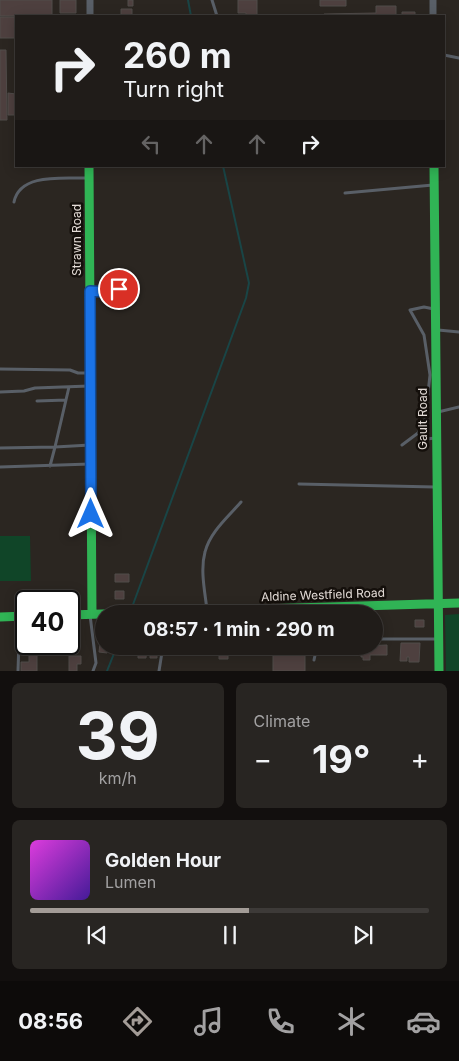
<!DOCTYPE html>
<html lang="en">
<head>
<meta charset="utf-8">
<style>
  :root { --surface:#201c19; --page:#282522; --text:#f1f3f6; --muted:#a2a1a2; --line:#3d3a38; --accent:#a39c97 }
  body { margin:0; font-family:Inter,sans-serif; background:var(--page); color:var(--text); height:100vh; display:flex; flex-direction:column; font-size:19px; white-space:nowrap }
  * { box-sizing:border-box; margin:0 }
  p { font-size:16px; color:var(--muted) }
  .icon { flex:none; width:28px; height:28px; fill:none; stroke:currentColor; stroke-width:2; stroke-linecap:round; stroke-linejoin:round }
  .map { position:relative; height:671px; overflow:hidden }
  .panel { display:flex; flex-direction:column; gap:12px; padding:12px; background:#120f0e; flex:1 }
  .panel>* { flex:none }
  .banner { position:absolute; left:15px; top:15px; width:430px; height:152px; border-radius:0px; box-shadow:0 2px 12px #0003,0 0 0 1px var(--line); background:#201c19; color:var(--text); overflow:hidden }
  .speed { position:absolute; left:15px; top:590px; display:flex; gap:10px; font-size:25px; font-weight:700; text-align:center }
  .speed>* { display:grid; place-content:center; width:65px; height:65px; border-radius:50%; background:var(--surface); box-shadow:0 2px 12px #0003,0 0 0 1px var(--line); line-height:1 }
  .speed .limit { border:2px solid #111; border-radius:8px; background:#fff; color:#111 }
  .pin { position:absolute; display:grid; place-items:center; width:42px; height:42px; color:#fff; margin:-21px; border:2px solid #fff; border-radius:50%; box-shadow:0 1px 5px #0007 }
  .me { position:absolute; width:55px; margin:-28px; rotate:0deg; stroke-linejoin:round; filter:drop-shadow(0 0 4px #0008) }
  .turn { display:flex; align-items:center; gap:18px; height:105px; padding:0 25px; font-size:22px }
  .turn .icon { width:65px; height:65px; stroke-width:2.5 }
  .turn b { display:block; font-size:35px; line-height:42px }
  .lanes { display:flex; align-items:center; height:48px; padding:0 25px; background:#0003; justify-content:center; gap:25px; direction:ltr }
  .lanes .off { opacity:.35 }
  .big { font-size:38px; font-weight:700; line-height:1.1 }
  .panel .widget { flex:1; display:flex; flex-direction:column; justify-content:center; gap:8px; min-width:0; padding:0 18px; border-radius:8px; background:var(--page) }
  .panel .dial { align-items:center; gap:0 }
  .dial b { font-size:65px; line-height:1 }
  .song { display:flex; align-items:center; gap:15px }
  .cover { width:60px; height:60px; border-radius:8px; background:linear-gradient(135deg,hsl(300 70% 55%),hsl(260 70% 35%)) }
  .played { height:5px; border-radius:2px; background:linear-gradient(90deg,var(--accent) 55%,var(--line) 55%) }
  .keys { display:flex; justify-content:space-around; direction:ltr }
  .heat { display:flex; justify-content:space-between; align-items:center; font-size:28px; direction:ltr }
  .panel .tiles { flex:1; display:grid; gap:12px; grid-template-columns:1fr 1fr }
  .widget:last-child { grid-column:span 2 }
  .trip { position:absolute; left:95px; top:605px; width:288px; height:50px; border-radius:25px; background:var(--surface); box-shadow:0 2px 12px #0003,0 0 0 1px var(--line); font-weight:700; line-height:50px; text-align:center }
  .menu { display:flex; height:80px; justify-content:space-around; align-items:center; background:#0d0b0a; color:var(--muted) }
  .menu .icon { width:35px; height:35px }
  .menu .selected { color:var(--accent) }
  .menu b { font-size:22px; color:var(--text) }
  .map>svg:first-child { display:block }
  .green { fill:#104528 }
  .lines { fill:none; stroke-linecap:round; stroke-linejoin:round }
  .stream { stroke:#194546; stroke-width:2 }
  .building { fill:#4e403f; stroke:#514c4a }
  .lane { stroke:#595f67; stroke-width:3 }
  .street { stroke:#595f67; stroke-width:7 }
  .fast { stroke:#30b455; stroke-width:9 }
  .route-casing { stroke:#114b97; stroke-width:12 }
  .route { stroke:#1a73e8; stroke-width:9 }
  .labels { text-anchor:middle; stroke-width:5; stroke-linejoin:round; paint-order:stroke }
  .street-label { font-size:12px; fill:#e4dcd7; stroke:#140f0b }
</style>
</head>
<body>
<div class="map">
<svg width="459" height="671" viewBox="0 0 459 671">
  <rect width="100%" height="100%" fill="#2b2621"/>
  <path class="green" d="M0,536H30L31,581H0Z
    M459,614V671H446L445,615Z"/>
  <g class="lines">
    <path class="stream" d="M188,0L191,16
      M131,610L246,298L249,283L223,166
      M107,671L117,646"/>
  </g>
  <path class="building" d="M0,0H52V16H0Z
    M60,0H76V13H60Z
    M128,0H133V6H128Z
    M238,0H257V16H246V13H238Z
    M320,0H346V6H320Z
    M376,6H396V16H324V14L376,13Z
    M121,9H132V16H121Z
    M402,12H415V16H402Z
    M0,17H16V38H0Z
    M0,50H6L7,120H0Z
    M8,93L16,94V115H8Z
    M115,574H129V582H115Z
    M115,591H124V599H115Z
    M415,620H424V627H415Z
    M101,635H104V646H108L107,653L99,652Z
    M401,643H420L419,662H409V657H407V661H400Z
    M29,644H37V671H21V662H29Z
    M387,645V655H370V660H363V657H361V646Z
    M129,646H147L146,658H138V651L129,650Z
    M184,646H194V650H184Z
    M219,646H228V659H219Z
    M273,646H300V650H305V671H273Z
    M150,649H157V658H150Z
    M69,656H81V664H77V671H69Z"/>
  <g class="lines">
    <path class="lane" d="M212,0L217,16
      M444,55L459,58
      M345,193L433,185
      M14,202C20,172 65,179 89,178
      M91,291L109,292L119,289
      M438,330L459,332
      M0,369L70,370L78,373H89
      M69,387L55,447L90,445
      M0,392L24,391L35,388L89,386
      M37,401L66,400
      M438,412L459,407
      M418,433L427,439L435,438
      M402,445L418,433L425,421L430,375L424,335L410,310L424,307L434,309
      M0,448L55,447L50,466
      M0,467L90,464
      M299,484L435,487
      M207,610C205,592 200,570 205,552C210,532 228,517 241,502
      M90,615L96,663L93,671
      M17,617L19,640L18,671
      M374,639H438
      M314,660L317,646
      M159,671L163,646"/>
    <path class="street" d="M433,0V16
      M90,16V0"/>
    <path class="fast" d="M89,166L92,614
      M434,166L439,671
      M69,615L459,603
      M0,617L26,616"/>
  </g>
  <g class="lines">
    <g class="route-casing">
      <path id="route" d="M91,514L90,291L109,292L119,289"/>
    </g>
    <use href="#route" class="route"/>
  </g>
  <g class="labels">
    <g class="street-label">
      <text transform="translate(77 240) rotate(-90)" y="4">Strawn Road</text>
      <text transform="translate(423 419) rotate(-90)" y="4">Gault Road</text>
      <text transform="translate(323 595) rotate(-2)" y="4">Aldine Westfield Road</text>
    </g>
  </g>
</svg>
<div class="speed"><div class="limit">40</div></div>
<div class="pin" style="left:119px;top:289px;background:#d93025"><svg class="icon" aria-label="arrive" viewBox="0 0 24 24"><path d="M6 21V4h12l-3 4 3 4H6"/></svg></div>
<svg class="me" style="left:91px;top:514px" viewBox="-20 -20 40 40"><path d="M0-17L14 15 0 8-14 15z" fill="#1a73e8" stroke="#fff" stroke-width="4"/></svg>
<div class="trip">08:57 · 1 min · 290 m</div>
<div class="banner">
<div class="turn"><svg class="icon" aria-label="right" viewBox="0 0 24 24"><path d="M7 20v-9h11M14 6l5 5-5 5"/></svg><div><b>260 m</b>Turn right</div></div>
<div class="lanes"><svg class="icon off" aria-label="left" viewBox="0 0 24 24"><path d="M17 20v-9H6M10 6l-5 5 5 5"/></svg><svg class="icon off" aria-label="ahead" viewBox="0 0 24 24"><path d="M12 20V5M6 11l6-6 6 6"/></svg><svg class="icon off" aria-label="ahead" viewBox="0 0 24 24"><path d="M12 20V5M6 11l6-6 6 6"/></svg><svg class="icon" aria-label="right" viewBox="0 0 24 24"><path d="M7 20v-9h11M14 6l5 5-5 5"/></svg></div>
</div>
</div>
<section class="panel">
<div class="tiles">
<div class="widget dial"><b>39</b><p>km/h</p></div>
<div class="widget"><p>Climate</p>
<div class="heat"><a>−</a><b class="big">19°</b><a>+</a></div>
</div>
<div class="widget">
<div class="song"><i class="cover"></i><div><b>Golden Hour</b><p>Lumen</p></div></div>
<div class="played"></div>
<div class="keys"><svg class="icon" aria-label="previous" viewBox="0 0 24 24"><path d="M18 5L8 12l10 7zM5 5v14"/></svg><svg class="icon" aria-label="pause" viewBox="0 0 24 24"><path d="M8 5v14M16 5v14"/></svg><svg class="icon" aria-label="next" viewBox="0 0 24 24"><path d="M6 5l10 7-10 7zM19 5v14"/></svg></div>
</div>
</div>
</section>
<nav class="menu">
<b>08:56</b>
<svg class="icon selected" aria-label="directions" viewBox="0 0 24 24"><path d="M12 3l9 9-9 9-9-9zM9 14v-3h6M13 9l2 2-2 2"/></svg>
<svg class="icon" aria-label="music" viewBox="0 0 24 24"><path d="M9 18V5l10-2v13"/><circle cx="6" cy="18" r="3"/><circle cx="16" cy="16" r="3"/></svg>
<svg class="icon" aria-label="phone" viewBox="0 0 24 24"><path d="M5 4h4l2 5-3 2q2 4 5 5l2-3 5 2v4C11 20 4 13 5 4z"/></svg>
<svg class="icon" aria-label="climate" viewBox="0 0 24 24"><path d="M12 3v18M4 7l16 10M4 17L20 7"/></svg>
<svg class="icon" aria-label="car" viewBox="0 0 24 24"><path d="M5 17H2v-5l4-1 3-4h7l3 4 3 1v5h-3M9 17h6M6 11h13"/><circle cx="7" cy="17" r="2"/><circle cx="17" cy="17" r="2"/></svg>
</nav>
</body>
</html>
